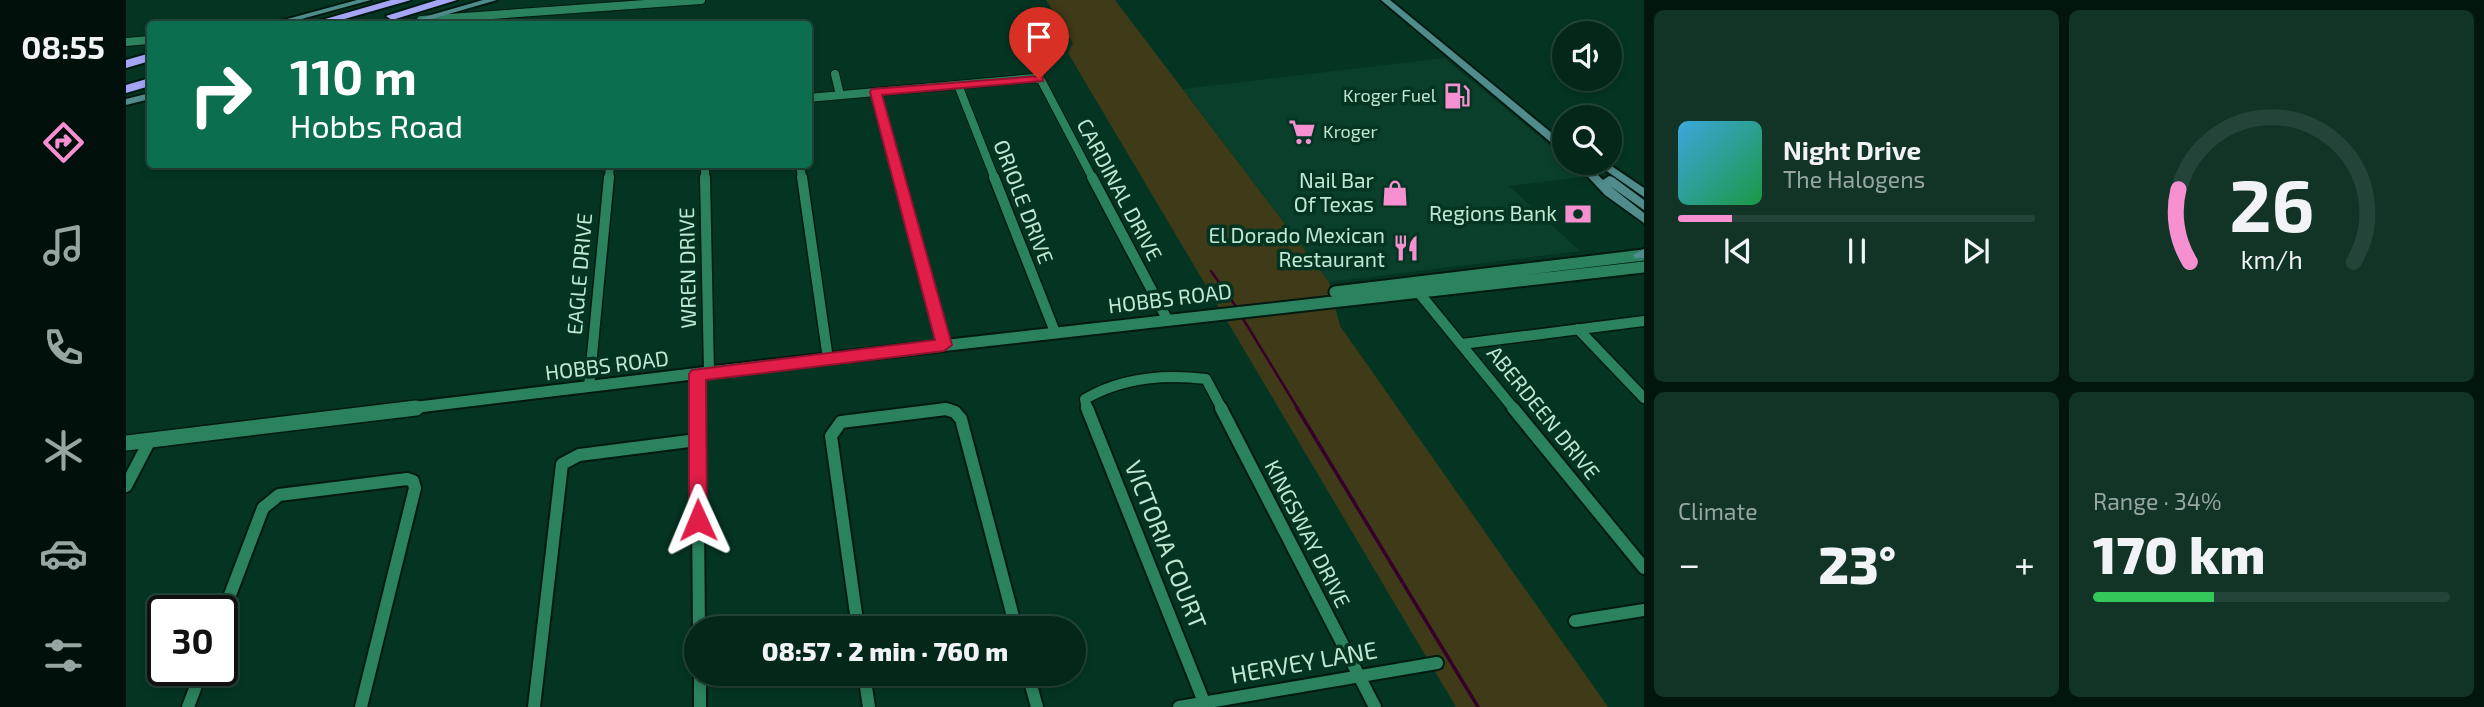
<!DOCTYPE html>
<html lang="en">
<head>
<meta charset="utf-8">
<style>
  :root { --surface:#03281a; --page:#113427; --text:#f1f3f6; --muted:#97a6a2; --line:#244439; --accent:#f690d1 }
  body { margin:0; font-family:"Exo 2",sans-serif; background:var(--page); color:var(--text); height:100vh; display:flex; flex-direction:column; font-size:26px; white-space:nowrap }
  * { box-sizing:border-box; margin:0 }
  p { font-size:23px; color:var(--muted) }
  .icon { flex:none; width:38px; height:38px; fill:none; stroke:currentColor; stroke-width:2; stroke-linecap:round; stroke-linejoin:round }
  .map { position:relative; flex:1; overflow:hidden }
  .sheet { display:flex; flex-direction:column; gap:10px; padding:10px; background:#02160e; width:840px }
  .sheet>* { flex:none }
  .banner { position:absolute; left:21px; top:21px; width:665px; height:147px; border-radius:7px; box-shadow:0 4px 10px #0003,0 0 0 2px var(--line); background:#0b6e4f; color:#fff; overflow:hidden }
  .tools { position:absolute; left:1426px; top:21px; display:grid; gap:14px }
  .tools a { display:grid; place-items:center; width:70px; height:70px; border-radius:50%; background:var(--surface); box-shadow:0 4px 10px #0003,0 0 0 2px var(--line); font-size:35px }
  .speed { position:absolute; left:21px; top:595px; display:flex; gap:14px; font-size:35px; font-weight:700; text-align:center }
  .speed>* { display:grid; place-content:center; width:91px; height:91px; border-radius:50%; background:var(--surface); box-shadow:0 4px 10px #0003,0 0 0 2px var(--line); line-height:1 }
  .speed .limit { border:4px solid #111; border-radius:10px; background:#fff; color:#111 }
  .pin { position:absolute; display:grid; place-items:center; width:60px; height:60px; color:#fff; margin:-72px -30px; border-radius:50% 50% 50% 0; rotate:-45deg; box-shadow:0 0 7px #0007 }
  .pin .icon { rotate:45deg }
  .me { position:absolute; width:77px; margin:-38px; rotate:359deg; stroke-linejoin:round; filter:drop-shadow(0 0 5px #0008) }
  .turn { display:flex; align-items:center; gap:24px; height:147px; padding:0 28px; font-size:32px }
  .turn .icon { width:91px; height:91px; stroke-width:2.5 }
  .turn b { display:block; font-size:49px; line-height:60px }
  .big { font-size:52px; font-weight:800; line-height:1.1 }
  .sheet .tile { flex:1; display:flex; flex-direction:column; justify-content:center; gap:10px; min-width:0; padding:0 24px; border-radius:10px; background:var(--page) }
  .sheet .dial { align-items:center; gap:0 }
  .dial svg { height:182px; overflow:visible; fill:none; stroke:var(--line); stroke-width:7; stroke-linecap:round; text-anchor:middle }
  .dial text { fill:var(--text); stroke:none }
  .song { display:flex; align-items:center; gap:21px }
  .cover { width:84px; height:84px; border-radius:10px; background:linear-gradient(135deg,hsl(200 70% 55%),hsl(140 70% 35%)) }
  .played { height:7px; border-radius:4px; background:linear-gradient(90deg,var(--accent) 15%,var(--line) 15%) }
  .keys { display:flex; justify-content:space-around; direction:ltr }
  .heat { display:flex; justify-content:space-between; align-items:center; font-size:38px; direction:ltr }
  .charge { height:10px; border-radius:5px; background:linear-gradient(90deg,#34c759 34%,var(--line) 0) }
  .sheet .tiles { flex:1; display:grid; gap:10px; grid-template-columns:repeat(2,1fr) }
  .trip { position:absolute; left:558px; top:616px; width:402px; height:70px; border-radius:35px; background:var(--surface); box-shadow:0 4px 10px #0003,0 0 0 2px var(--line); font-weight:800; line-height:70px; text-align:center }
  main { display:flex; flex:1; min-height:0 }
  .dock { display:flex; flex-direction:column; width:126px; justify-content:space-around; align-items:center; background:#01100a; color:var(--muted) }
  .dock .icon { width:49px; height:49px }
  .dock .selected { color:var(--accent) }
  .dock b { font-size:32px; color:var(--text) }
  .map>svg:first-child { display:block }
  .built { fill:#0a402b }
  .green { fill:#3f3b18 }
  .lines { fill:none; stroke-linecap:round; stroke-linejoin:round }
  .stream-far1 { stroke:#370028; stroke-width:2.5 }
  .stream { stroke:#370028; stroke-width:3.5 }
  .minor-far2-casing { stroke:#011a0f; stroke-width:10 }
  .minor-far1-casing { stroke:#011a0f; stroke-width:13 }
  .minor-casing { stroke:#011a0f; stroke-width:16 }
  .tertiary-far1-casing { stroke:#011a0f; stroke-width:15 }
  .tertiary-casing { stroke:#011a0f; stroke-width:18 }
  .secondary-casing { stroke:#011a0f; stroke-width:4 }
  .motorway-casing { stroke:#011a0f; stroke-width:4 }
  .minor-far2 { stroke:#2b825e; stroke-width:8 }
  .minor-far1 { stroke:#2b825e; stroke-width:10 }
  .minor { stroke:#2b825e; stroke-width:12 }
  .tertiary-far1 { stroke:#2b825e; stroke-width:11 }
  .tertiary { stroke:#2b825e; stroke-width:15 }
  .secondary { fill:#4f8c8b; fill-rule:evenodd }
  .motorway { fill:#a4a5f5; fill-rule:evenodd }
  .route { fill:#e11d48; stroke:#92132f; stroke-width:2 }
  .labels { text-anchor:middle; stroke-width:7; stroke-linejoin:round; paint-order:stroke }
  .far-poi-label { font-size:18px; fill:#bfe7d2; stroke:#043523; text-anchor:end }
  .poi-label { font-size:21px; fill:#bfe7d2; stroke:#043523; text-anchor:end }
  .street-label { font-size:21px; fill:#bfe7d2; stroke:#043523 }
  .near-street-label { font-size:24px; fill:#bfe7d2; stroke:#043523 }
</style>
</head>
<body>
<main>
<nav class="dock">
<b>08:55</b>
<svg class="icon selected" aria-label="directions" viewBox="0 0 24 24"><path d="M12 3l9 9-9 9-9-9zM9 14v-3h6M13 9l2 2-2 2"/></svg>
<svg class="icon" aria-label="music" viewBox="0 0 24 24"><path d="M9 18V5l10-2v13"/><circle cx="6" cy="18" r="3"/><circle cx="16" cy="16" r="3"/></svg>
<svg class="icon" aria-label="phone" viewBox="0 0 24 24"><path d="M5 4h4l2 5-3 2q2 4 5 5l2-3 5 2v4C11 20 4 13 5 4z"/></svg>
<svg class="icon" aria-label="climate" viewBox="0 0 24 24"><path d="M12 3v18M4 7l16 10M4 17L20 7"/></svg>
<svg class="icon" aria-label="car" viewBox="0 0 24 24"><path d="M5 17H2v-5l4-1 3-4h7l3 4 3 1v5h-3M9 17h6M6 11h13"/><circle cx="7" cy="17" r="2"/><circle cx="17" cy="17" r="2"/></svg>
<svg class="icon" aria-label="filters" viewBox="0 0 24 24"><path d="M4 7h16M4 17h16"/><circle cx="9" cy="7" r="2"/><circle cx="15" cy="17" r="2"/></svg>
</nav>
<div class="map">
<svg width="1518" height="707" viewBox="0 0 1518 707">
  <rect width="100%" height="100%" fill="#043523"/>
  <path class="built" d="M1318,58L1420,142L1456,177L1383,186L1454,251L1203,282L1057,89Z"/>
  <path class="green" d="M920,0H989L1203,282L1214,326L1482,707H1330L942,53L947,43Z"/>
  <g class="lines">
    <path class="stream-far1" d="M1085,271L1111,308
      M1116,317L1172,409"/>
    <path class="stream" d="M1171,408L1352,707"/>
    <g class="minor-far2-casing">
      <path id="minor-far2" d="M295,20L575,0
        M0,42L24,40
        M709,74L714,95
        M832,85L869,179
        M750,92L773,179
        M682,98L908,78L915,80L967,179
        M579,164V179
        M674,164L676,179
        M483,179L484,164"/>
    </g>
    <g class="minor-far1-casing">
      <path id="minor-far1" d="M579,177L583,372
        M676,177L702,359
        M773,177L818,345
        M868,177L929,332
        M966,177L1041,319
        M1289,288L1388,409
        M1452,329L1518,398
        M1336,344L1518,321
        M571,374V409
        M463,387L483,177
        M817,409H821
        M961,409L959,399C995,378 1039,374 1080,379L1096,409"/>
    </g>
    <g class="minor-casing">
      <path id="minor" d="M571,408L573,628
        M961,408L1080,707
        M1095,408L1249,707
        M1387,408L1518,568
        M0,486L24,440
        M96,616L137,508L153,495L281,479L287,481L289,488L235,707
        M1449,621L1518,610
        M732,628L705,436L715,422L820,409L829,412L835,419L890,628
        M574,674V707
        M738,674L743,707
        M902,674L911,707
        M62,707L76,670
        M408,707L436,464L453,455L571,440
        M1053,707L1311,663"/>
    </g>
    <g class="tertiary-far1-casing">
      <path id="tertiary-far1" d="M1209,292L1518,255
        M276,409L583,372L1518,267"/>
    </g>
    <g class="tertiary-casing">
      <path id="tertiary" d="M0,443L290,408"/>
    </g>
    <g class="secondary-casing">
      <path id="secondary" d="M231,0H245L157,24H143Z
        M357,0H371L288,24H274Z
        M1255,0H1264L1438,143V151L1434,150Z
        M24,93V99L0,105V99Z
        M1449,163H1460L1477,180L1483,176L1487,177L1518,200V210L1484,186L1518,213V223L1479,195Z
        M1469,163H1481L1518,188V197Z
        M1518,249V258H1509L1507,255Z"/>
    </g>
    <g class="motorway-casing">
      <path id="motorway" d="M265,0H285L201,24H182Z
        M311,0H331L266,20L260,16Z
        M21,54L24,55V61L0,68V60Z
        M24,78V86L0,93V85Z"/>
    </g>
    <use href="#minor-far2" class="minor-far2"/>
    <use href="#minor-far1" class="minor-far1"/>
    <use href="#minor" class="minor"/>
    <use href="#tertiary-far1" class="tertiary-far1"/>
    <use href="#tertiary" class="tertiary"/>
    <use href="#secondary" class="secondary"/>
    <use href="#motorway" class="motorway"/>
  </g>
  <path class="route" d="M913,76L917,77V81L756,95L826,345L818,351L580,380L581,520L579,526L572,528L565,526L563,520V374L566,370L809,340L744,92L746,89Z"/>
  <defs>
    <g id="fuel-bare" transform="scale(2.1)"><path d="M-5.5-6h7V0h2V4h1.3V-2.5L3-4.5l.8-.8L6-3V5H2.5V1h-1V6h-7ZM-4.2-4.7v3.2H.2V-4.7Z" fill="#f690d1" stroke="#043523" stroke-width="2.5" paint-order="stroke"/></g>
    <g id="supermarket-bare" transform="scale(2.1)"><path d="M-6-5.5h2.5l.6 2H6L4.5 2H-2.5L-4.4-4H-6ZM-1.5 3.2a1.3 1.3 0 1 0 .1 0ZM3 3.2a1.3 1.3 0 1 0 .1 0Z" fill="#f690d1" stroke="#043523" stroke-width="2.5" paint-order="stroke"/></g>
    <g id="shop-bare" transform="scale(2.1)"><path d="M-5-2.5h2.3a2.7 3.5 0 0 1 5.4 0H5L5.5 6h-11ZM-1.5-2.5h3a1.5 2.3 0 0 0-3 0Z" fill="#f690d1" stroke="#043523" stroke-width="2.5" paint-order="stroke"/></g>
    <g id="bank-bare" transform="scale(2.1)"><path d="M-6-4H6V4H-6ZM0-2.3a2.3 2.3 0 1 0 0 4.6a2.3 2.3 0 1 0 0-4.6Z" fill="#f690d1" stroke="#043523" stroke-width="2.5" paint-order="stroke"/></g>
    <g id="restaurant-bare" transform="scale(2.1)"><path d="M-5-6h1v4h1v-4h1v4h1v-4h1v5L-1.5 .5V6h-2V.5L-5-1ZM5-6V6H3V1.5H1.5Q1.5-4 5-6Z" fill="#f690d1" stroke="#043523" stroke-width="2.5" paint-order="stroke"/></g>
  </defs>
  <g fill-rule="evenodd">
    <use href="#fuel-bare" x="1331" y="96"/>
    <use href="#supermarket-bare" x="1176" y="132"/>
    <use href="#shop-bare" x="1269" y="193"/>
    <use href="#bank-bare" x="1452" y="214"/>
    <use href="#restaurant-bare" x="1280" y="248"/>
  </g>
  <g class="labels">
    <g class="far-poi-label">
      <text x="1310" y="102">Kroger Fuel</text>
      <text x="1197" y="138" text-anchor="start">Kroger</text>
    </g>
    <g class="poi-label">
      <text x="1248" y="188">Nail Bar<tspan x="1248" dy="24">Of Texas</tspan></text>
      <text x="1431" y="221">Regions Bank</text>
      <text x="1259" y="243">El Dorado Mexican<tspan x="1259" dy="24">Restaurant</tspan></text>
    </g>
    <g class="street-label">
      <text transform="translate(993 190) rotate(62)" y="7">CARDINAL DRIVE</text>
      <text transform="translate(897 202) rotate(69)" y="7">ORIOLE DRIVE</text>
      <text transform="translate(562 268) rotate(-91)" y="7">WREN DRIVE</text>
      <text transform="translate(454 274) rotate(-85)" y="7">EAGLE DRIVE</text>
      <text transform="translate(1044 299) rotate(-7)" y="7">HOBBS ROAD</text>
      <text transform="translate(481 366) rotate(-7)" y="7">HOBBS ROAD</text>
      <text transform="translate(1417 413) rotate(51)" y="7">ABERDEEN DRIVE</text>
      <text transform="translate(1181 534) rotate(63)" y="7">KINGSWAY DRIVE</text>
    </g>
    <g class="near-street-label">
      <text transform="translate(1039 545) rotate(68)" y="8">VICTORIA COURT</text>
      <text transform="translate(1178 663) rotate(-10)" y="8">HERVEY LANE</text>
    </g>
  </g>
</svg>
<div class="tools">
<a><svg class="icon" aria-label="sound" viewBox="0 0 24 24"><path d="M4 9h4l5-4v14l-5-4H4zM17 9q2 3 0 6"/></svg></a>
<a><svg class="icon" aria-label="search" viewBox="0 0 24 24"><circle cx="10" cy="10" r="6"/><path d="M15 15l6 6"/></svg></a>
</div>
<div class="speed"><div class="limit">30</div></div>
<div class="pin" style="left:913px;top:79px;background:#d93025"><svg class="icon" aria-label="arrive" viewBox="0 0 24 24"><path d="M6 21V4h12l-3 4 3 4H6"/></svg></div>
<svg class="me" style="left:572px;top:520px" viewBox="-20 -20 40 40"><path d="M0-17L14 15 0 8-14 15z" fill="#e11d48" stroke="#fff" stroke-width="4"/></svg>
<div class="trip">08:57 · 2 min · 760 m</div>
<div class="banner">
<div class="turn"><svg class="icon" aria-label="right" viewBox="0 0 24 24"><path d="M7 20v-9h11M14 6l5 5-5 5"/></svg><div><b>110 m</b>Hobbs Road</div></div>
</div>
</div>
<section class="sheet">
<div class="tiles">
<div class="tile">
<div class="song"><i class="cover"></i><div><b>Night Drive</b><p>The Halogens</p></div></div>
<div class="played"></div>
<div class="keys"><svg class="icon" aria-label="previous" viewBox="0 0 24 24"><path d="M18 5L8 12l10 7zM5 5v14"/></svg><svg class="icon" aria-label="pause" viewBox="0 0 24 24"><path d="M8 5v14M16 5v14"/></svg><svg class="icon" aria-label="next" viewBox="0 0 24 24"><path d="M6 5l10 7-10 7zM19 5v14"/></svg></div>
</div>
<div class="tile dial"><svg viewBox="0 0 100 80">
<path d="M14 69A42 42 0 1 1 86 69"/>
<path d="M14 69A42 42 0 0 1 9 37" stroke="#f690d1"/>
<text x="50" y="56" font-size="32" font-weight="700">26</text>
<text x="50" y="72" font-size="11">km/h</text>
</svg></div>
<div class="tile"><p>Climate</p>
<div class="heat"><a>−</a><b class="big">23°</b><a>+</a></div>
</div>
<div class="tile"><p>Range · 34%</p><b class="big">170 km</b><div class="charge"></div></div>
</div>
</section>
</main>
</body>
</html>
